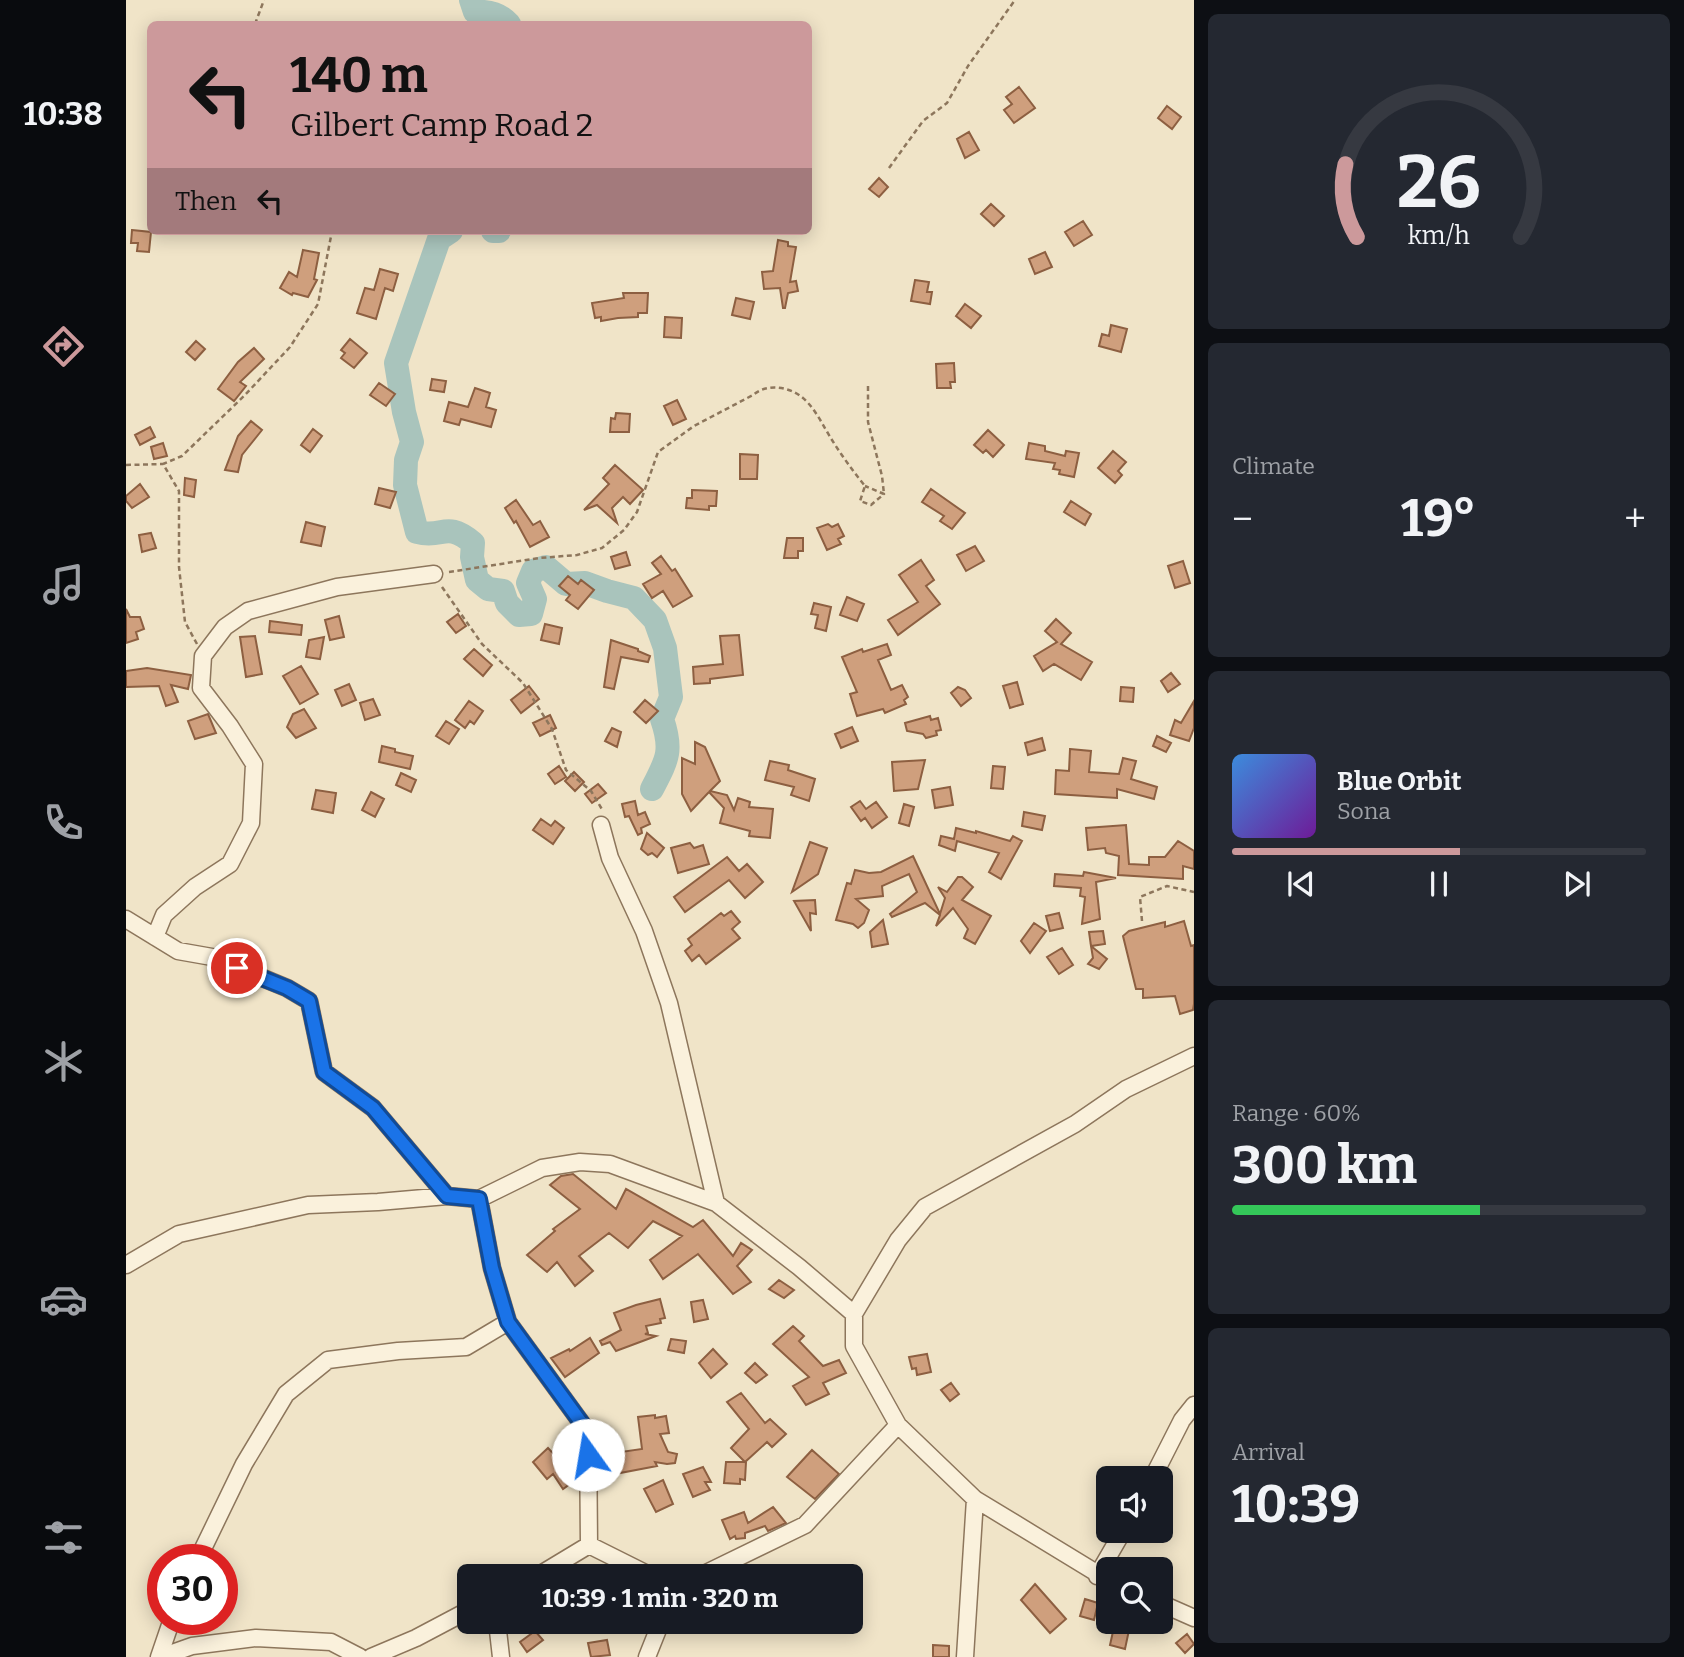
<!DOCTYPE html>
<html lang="en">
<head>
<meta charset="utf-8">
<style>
  :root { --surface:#171b24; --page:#242831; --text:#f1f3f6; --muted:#9ea1a6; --line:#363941; --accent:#cc999b }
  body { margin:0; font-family:Bitter,serif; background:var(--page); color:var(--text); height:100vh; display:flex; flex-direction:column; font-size:26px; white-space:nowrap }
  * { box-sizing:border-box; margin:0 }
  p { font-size:23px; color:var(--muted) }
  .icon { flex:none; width:38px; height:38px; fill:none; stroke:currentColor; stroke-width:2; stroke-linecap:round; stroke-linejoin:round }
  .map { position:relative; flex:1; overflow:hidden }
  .panel { display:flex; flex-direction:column; gap:14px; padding:14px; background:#0d0f14; width:490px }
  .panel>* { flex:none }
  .hud { position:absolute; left:21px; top:21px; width:665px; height:214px; border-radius:10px; box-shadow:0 4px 18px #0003; background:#cc999b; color:#111; overflow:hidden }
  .controls { position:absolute; left:970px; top:1466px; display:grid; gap:14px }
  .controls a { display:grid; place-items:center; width:77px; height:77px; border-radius:10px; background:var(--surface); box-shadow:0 4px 18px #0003; font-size:35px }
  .speed { position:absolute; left:21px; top:1544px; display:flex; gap:14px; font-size:35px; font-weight:700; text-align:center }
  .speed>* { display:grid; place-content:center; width:91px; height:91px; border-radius:50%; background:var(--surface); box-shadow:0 4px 18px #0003; line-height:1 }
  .speed .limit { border:10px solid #d22; background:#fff; color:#111 }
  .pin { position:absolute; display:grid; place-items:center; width:60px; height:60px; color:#fff; margin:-30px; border:4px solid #fff; border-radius:50%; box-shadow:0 2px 7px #0007 }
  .me { position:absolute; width:77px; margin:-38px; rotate:347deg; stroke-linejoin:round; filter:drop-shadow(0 0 5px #0008) }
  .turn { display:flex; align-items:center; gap:24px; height:147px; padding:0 28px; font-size:32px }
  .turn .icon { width:91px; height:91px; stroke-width:2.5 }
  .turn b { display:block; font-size:49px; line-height:60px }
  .then { display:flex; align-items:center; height:66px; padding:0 28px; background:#0003; gap:14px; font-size:26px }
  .big { font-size:52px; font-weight:700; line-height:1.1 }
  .panel .card { flex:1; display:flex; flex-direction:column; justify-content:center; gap:10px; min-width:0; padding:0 24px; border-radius:10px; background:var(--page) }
  .panel .dial { align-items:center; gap:0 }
  .dial svg { height:182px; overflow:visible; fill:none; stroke:var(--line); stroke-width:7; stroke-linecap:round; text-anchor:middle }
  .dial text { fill:var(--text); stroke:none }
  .song { display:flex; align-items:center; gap:21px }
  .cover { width:84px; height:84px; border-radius:10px; background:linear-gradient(135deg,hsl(210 70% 55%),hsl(280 70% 35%)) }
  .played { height:7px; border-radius:4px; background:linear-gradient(90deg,var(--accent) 55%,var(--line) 55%) }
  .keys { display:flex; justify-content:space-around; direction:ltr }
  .heat { display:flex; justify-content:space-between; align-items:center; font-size:38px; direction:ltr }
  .charge { height:10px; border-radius:5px; background:linear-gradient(90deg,#34c759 60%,var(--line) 0) }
  .trip { position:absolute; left:331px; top:1564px; width:406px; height:70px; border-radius:10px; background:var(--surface); box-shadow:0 4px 18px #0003; font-weight:700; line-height:70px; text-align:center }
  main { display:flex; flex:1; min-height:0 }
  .dock { display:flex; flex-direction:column; width:126px; justify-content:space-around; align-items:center; background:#090b0e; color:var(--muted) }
  .dock .icon { width:49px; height:49px }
  .dock .selected { color:var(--accent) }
  .dock b { font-size:32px; color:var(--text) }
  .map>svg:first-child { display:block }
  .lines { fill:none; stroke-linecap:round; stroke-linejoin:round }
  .river { stroke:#a9c4bc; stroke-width:24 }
  .building { fill:#cf9f7d; stroke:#8d5f41; stroke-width:2 }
  .minor-casing { stroke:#8d765c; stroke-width:19 }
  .path { stroke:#8d765c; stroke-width:2.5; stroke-dasharray:5 3.5; stroke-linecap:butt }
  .minor { stroke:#faf1dc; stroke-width:16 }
  .route-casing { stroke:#114b97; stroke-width:18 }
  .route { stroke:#1a73e8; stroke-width:12 }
</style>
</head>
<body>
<main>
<nav class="dock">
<b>10:38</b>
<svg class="icon selected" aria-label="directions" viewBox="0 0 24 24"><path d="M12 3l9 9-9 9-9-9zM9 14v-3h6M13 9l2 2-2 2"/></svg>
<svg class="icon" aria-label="music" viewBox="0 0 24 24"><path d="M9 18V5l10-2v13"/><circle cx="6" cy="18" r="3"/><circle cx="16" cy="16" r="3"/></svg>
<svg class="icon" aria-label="phone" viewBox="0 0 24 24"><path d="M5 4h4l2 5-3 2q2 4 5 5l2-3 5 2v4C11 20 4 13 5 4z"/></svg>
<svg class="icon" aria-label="climate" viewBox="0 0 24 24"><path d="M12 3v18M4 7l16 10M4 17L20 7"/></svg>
<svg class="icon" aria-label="car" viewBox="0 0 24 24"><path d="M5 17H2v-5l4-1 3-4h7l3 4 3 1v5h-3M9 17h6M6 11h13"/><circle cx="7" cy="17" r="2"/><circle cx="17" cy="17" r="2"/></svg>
<svg class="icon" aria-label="filters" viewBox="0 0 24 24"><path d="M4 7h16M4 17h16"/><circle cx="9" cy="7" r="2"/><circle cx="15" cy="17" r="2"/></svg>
</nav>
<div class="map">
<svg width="1068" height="1657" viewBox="0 0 1068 1657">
  <rect width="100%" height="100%" fill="#f0e4c8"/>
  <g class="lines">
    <path class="river" d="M345,0L349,12C362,11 374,14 383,24
      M325,231L313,239L270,363L278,412L286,442L280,460L279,485L291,532C318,539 319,520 347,543L346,557L351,580L362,589L377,591L381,603L393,615L405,614L409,599L402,583L407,571L420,567L440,584L459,583L481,591L508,598L529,620L539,648L545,697L536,719C547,751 541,760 526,789
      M367,231H373"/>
  </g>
  <path class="building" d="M893,87L909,108L888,123L878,110L886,104L880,97Z
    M1041,106L1055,117L1046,129L1032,118Z
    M843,132L853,150L839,158L831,139Z
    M753,178L762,187L753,197L743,189Z
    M865,204L878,216L868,226L855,214Z
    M957,221L966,235L948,246L939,232Z
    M6,230L25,232L23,252L11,251L12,243H5Z
    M652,240L662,242V246L670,247L664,282L670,281L672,291L662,293L659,308H657L654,288L638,289L636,272L647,271Z
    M177,250L193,253L188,279L191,280L182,297L167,293L166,295L154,288L163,272L171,277Z
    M919,252L926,267L909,274L903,259Z
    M254,269L272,274L267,291L259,288L250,319L231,313L239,288L248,290Z
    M789,280L803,282L801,292H806L804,304L785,301Z
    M497,293H522L521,313H512V317L492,318L475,321V317L469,318L466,303L498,298Z
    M610,298L628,302L624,319L606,315Z
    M839,304L855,316L845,328L830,316Z
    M539,317L556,318L555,338L538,337Z
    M985,325L1001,329L995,352L973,346L976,334L983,336Z
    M224,339L241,353L228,368L215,358L219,353L215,350Z
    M70,341L79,349L69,360L60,352Z
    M128,348L138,359L114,382L120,386L108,401L92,389L112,362Z
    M828,363L829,382H824L825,388H811L810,364Z
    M306,379L320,381L318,392L304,390Z
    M253,383L269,394L260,406L244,395Z
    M349,388L364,393L360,407L370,410L365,427L335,419L333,425L318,421L323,402L342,407Z
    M551,400L560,419L547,425L538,406Z
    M490,413L504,414L503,432H484L485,418L489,419Z
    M125,421L136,430L116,455L112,472L99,470L112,436Z
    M24,427L29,437L14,445L9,435Z
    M187,429L196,436L184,452L175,445Z
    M862,430L878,445L867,457L860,450L857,453L848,445Z
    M37,443L41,456L28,459L25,447Z
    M903,443L919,446V451L939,456L940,451L953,453L948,477L933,474L934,470L927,469L929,463L900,459Z
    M987,451L1000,462L992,471L996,475L989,483L972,468Z
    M614,454L632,455L631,479H614Z
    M489,465L517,490L504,504L497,497L486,508L491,523L471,505L458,510L483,484L477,478Z
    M59,478L70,480L68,497L58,495Z
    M14,484L23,497L6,508L0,501V496Z
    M253,488L270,492L264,508L249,504Z
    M805,489L839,513L826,529L814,521L818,516L796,502Z
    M566,490L591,491L590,506H583V510L560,508L561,498H566Z
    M390,500L407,525L414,521L423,537L404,547L390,521L388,523L379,508Z
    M945,501L965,514L959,525L938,512Z
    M180,522L199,527L195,546L175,542Z
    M702,524L706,527L712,524L718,536L712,539L715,544L701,550L691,528Z
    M25,533L30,548L16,552L13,535Z
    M661,538H677V551H672V558H658Z
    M849,546L858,561L840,571L831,555Z
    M500,552L504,565L489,569L485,557Z
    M535,556L546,571L549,569L566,596L547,607L537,591L526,598L517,584L535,574L526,563Z
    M795,560L808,580L800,586L814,604L772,635L762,620L792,602L773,575Z
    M1057,561L1064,583L1049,588L1042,566Z
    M442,576L452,584L455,580L468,590L452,609L440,600L444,595L433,586Z
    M721,597L738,604L731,621L714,615Z
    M688,603L705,607L700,631L689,628L692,615L685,614Z
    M0,609L4,617H14L18,629L10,632L12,639L0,643Z
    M332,614L340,626L330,633L321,622Z
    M213,616L218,637L204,640L199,620Z
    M930,619L945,633L935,644L966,662L955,680L928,664L917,671L908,656L931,642L919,631Z
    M144,621L176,625L175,635L143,632Z
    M419,624L436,628L433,644L415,640Z
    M613,635L617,675L584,679V683L568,684L567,667L597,664L594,636Z
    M129,636L136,674L120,677L114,637Z
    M198,637L194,659L180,657L183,640Z
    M485,640L512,649V651L524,656L522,662L495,657L488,689L478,687Z
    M761,644L765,655L752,660L765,690L776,685L782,697L778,700L780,704L759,713L757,709L731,716L724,694L731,692L716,657L736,649L737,652Z
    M348,649L366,665L357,676L338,659Z
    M175,666L192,694L174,704L157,676Z
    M21,668L65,675L62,689L45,685L52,702L40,706L33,686L0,687V671Z
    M1045,673L1054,684L1042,692L1035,681Z
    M891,682L897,704L884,708L877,686Z
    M223,684L230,700L216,706L209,690Z
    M403,686L413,699L395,713L385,700Z
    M832,687L839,690L845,698L835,706L825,693Z
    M995,687L1008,688L1007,702L994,701Z
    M247,699L254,715L239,720L234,703Z
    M519,700L532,711L520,723L508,712Z
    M343,701L357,711L348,724L344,721L339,728L329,720Z
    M1068,701V728L1063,741L1044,735L1049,720L1055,723Z
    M178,709L190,728L170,738L161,727L167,714Z
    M82,714L90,733L69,739L62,721Z
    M424,715L430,728L414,736L407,723Z
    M804,716L805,720L812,718L815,730L810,731L811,735L800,738L797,734L781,731L779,723Z
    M320,721L333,729L323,744L310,736Z
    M726,727L732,741L715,748L709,734Z
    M486,728L495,732L491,747L479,741Z
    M1031,736L1045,743L1040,752L1027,746Z
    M916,738L919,750L902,755L899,743Z
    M569,742L579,747L594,781L584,791L601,795L608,810L612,798L624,802L623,807L647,809L644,838L623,836L624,831L594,823L598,808L583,792L565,811L556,794V758L569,764Z
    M256,746L269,749V752L287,756L284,769L253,762Z
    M944,749L965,751L963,772L993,774L997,758L1010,761L1005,779L1031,787L1028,799L991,789V798L929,794L930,770L943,771Z
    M799,760L792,789L768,791L766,762Z
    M644,761L663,765L662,770L689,779L683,801L665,795L668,787L639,780Z
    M433,766L440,777L429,784L422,774Z
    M867,766L879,767L877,789L865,788Z
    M448,772L458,782L449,791L439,781Z
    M275,773L290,780L285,792L270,785Z
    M472,784L480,793L466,803L459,794Z
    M824,787L827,805L809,808L806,790Z
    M190,790L210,793L207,813L186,809Z
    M245,792L258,799L249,817L236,810Z
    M509,801L512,815L519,812L524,824L515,828L516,833L512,835L503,816L499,817L496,804Z
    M734,801L740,809L750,802L761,817L746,828L739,818L735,821L725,807Z
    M778,804L788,807L783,826L773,823Z
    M898,812L919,816L916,830L896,826Z
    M415,819L425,826L429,821L438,828L427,844L407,830Z
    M1000,825L1003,864L1023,865V857H1039L1052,841L1068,851V869L1057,866V879L992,875L993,856L980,853L979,848L962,850L960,828Z
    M830,828L850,833V831L884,841L887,836L896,841L875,879L863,872L873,853L831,841L829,851L813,845L815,836L828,839Z
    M521,833L538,848L531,857L526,853L522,855L515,849Z
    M684,842L701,848L692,874L666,892Z
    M564,843L568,848L577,845L583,864L552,873L545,848Z
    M787,856L814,914L819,898L812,887L821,892L832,877H836L847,887L836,900L865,916L849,944L838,938L842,929L827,908L810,926L814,915L799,903L766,917L764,914L791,892L783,874L756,886L757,896L730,899L743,910L738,923L732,928L727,924L710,920L721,883L725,884L729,870L743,873L755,872Z
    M601,857L613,871L621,864L637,882L619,898L603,880L559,912L548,897Z
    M958,872L990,878L970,882L974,919L956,924L959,897L954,896L955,888L928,886L929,874L957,876Z
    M689,900L690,914L684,913L685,931L668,901Z
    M605,911L614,922L606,929L614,938L580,964L573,955L566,961L559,951L566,945L562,939L595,913L598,916Z
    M933,913L937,928L924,931L920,916Z
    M757,920L762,944L746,947L744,932Z
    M1058,921L1065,946L1068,945V1004L1067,1010L1054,1014L1049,996L1017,998V989H1010L997,936L1003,931L1039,922V927Z
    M908,923L920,931L904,953L895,941Z
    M977,931L979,944L965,946L963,932Z
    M965,946L981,959L973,969L962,964L967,958Z
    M936,948L947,965L933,974L921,957Z
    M447,1174L490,1209L500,1189L567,1227L577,1220L607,1256L615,1243L626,1250L611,1266L625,1282L607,1294L572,1254L537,1279L524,1260L556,1236L527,1221L502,1248L483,1233L453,1256L467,1271L449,1286L431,1262L421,1272L401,1255L429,1231L427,1229L454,1209L424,1185L435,1176Z
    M653,1280L668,1290L658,1298L643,1289Z
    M534,1299L539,1318L534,1319L535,1323L520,1326L522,1333L519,1334L530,1336L490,1351L484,1342L476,1345L474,1341L495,1330L488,1313L510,1305Z
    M577,1300L582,1319L568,1322L565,1302Z
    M667,1326L678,1336L673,1341L697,1366L713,1360L720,1373L697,1383L703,1394L680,1405L667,1386L683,1377L647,1344Z
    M464,1338L473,1353L439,1377L425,1358L443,1349L444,1351Z
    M545,1339L560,1341L558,1353L542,1350Z
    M587,1349L601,1364L585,1378L573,1363Z
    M801,1354L805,1372L791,1375L790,1368L786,1369L783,1357Z
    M629,1363L641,1375L630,1383L619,1373Z
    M825,1383L833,1394L824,1401L815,1390Z
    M615,1393L639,1423L644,1419L660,1434L646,1447L641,1442L619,1462L605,1448L623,1429L601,1402Z
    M529,1415V1418L540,1416L543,1433L534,1434L542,1452L551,1454L549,1463L541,1464L529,1462L531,1466L494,1473L488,1453L516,1449L512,1417Z
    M422,1448L437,1464L435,1465L448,1481L437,1489L427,1474L421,1479L407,1462Z
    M686,1450L713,1474L689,1499L661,1477Z
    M600,1462H620L619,1480L614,1479V1484L598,1483Z
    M577,1467L585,1482H579L584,1490L567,1497L557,1474Z
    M537,1480L547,1504L530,1512L518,1489Z
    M647,1507L660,1523L642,1531L639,1526L619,1533V1538L610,1539L609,1536L604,1539L596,1520L618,1512L622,1523Z
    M909,1584L940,1619L924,1633L895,1600Z
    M959,1599L972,1603L968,1620L954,1616Z
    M988,1627L1003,1630L999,1649L984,1645Z
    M409,1631L417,1640L401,1652L394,1642Z
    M1061,1634L1068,1644L1059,1653L1050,1643Z
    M481,1640L484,1655L465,1657L462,1643Z
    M807,1645L823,1646V1657H807Z"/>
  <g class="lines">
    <g class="minor-casing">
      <path id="minor" d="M475,825L484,858L518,931L543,1003L590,1203
        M0,919L52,951L86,957L161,988L183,1001L198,1072L247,1108L321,1196
        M29,937L38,915L69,887L104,864L125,823L128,764L104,726L75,688L77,656L99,627L122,611L211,587L308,574
        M353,1199L366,1268L382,1322L462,1432L463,1545
        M0,1265L53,1234L182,1205L252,1202L321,1196L353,1199L416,1168L454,1162L484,1164L590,1203L673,1267L728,1314
        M1026,1479L1056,1420L1068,1405
        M72,1559L118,1464L160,1394L202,1360L272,1351L340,1347L382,1322
        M971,1576L997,1531
        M410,1577L463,1545L527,1577
        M572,1577L679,1525L772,1425
        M982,1580L849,1499L772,1425L728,1346V1314L772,1240L799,1207L949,1124L1000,1089L1068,1056
        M1034,1603L1068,1618
        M371,1622L375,1657
        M33,1657L46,1619
        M35,1657L66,1646L130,1638L205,1642L234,1657
        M245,1657L290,1638L343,1610
        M521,1657L535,1622
        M839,1657L849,1499"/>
    </g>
    <path class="path" d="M129,24L138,0
      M763,168L797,121L821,103L842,66L889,0
      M742,386V422L756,476L758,494
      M0,465L37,464
      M323,572L413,558L451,555L476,548L498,530L511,512L532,452L568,426L627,395C640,384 659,386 673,395C688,405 697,426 706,440C716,456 727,471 739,486L734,501L745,505L758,494L739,486
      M316,587L356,644L397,683L426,729L440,770L465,791L477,811
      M71,644L59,622L53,567V491L37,464L56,456L118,396L164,347L192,304L206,231
      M1016,921L1014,897L1041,886L1068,892"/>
    <use href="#minor" class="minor"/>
  </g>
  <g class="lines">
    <g class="route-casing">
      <path id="route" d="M111,968L161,988L183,1001L198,1072L247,1108L321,1196L353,1199L366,1268L382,1322L462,1432V1455"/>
    </g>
    <use href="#route" class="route"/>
  </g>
</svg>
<div class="controls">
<a><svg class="icon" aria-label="sound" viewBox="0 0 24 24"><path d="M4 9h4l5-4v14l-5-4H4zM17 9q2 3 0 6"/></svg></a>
<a><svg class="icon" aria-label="search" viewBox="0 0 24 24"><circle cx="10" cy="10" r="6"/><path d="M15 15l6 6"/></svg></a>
</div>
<div class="speed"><div class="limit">30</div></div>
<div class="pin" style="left:111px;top:968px;background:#d93025"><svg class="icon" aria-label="arrive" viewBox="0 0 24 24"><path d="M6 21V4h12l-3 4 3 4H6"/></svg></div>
<svg class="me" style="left:462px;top:1455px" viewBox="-20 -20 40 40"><circle r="19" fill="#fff"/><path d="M0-13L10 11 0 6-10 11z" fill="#1a73e8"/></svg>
<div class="trip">10:39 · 1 min · 320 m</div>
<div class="hud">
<div class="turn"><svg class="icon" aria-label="left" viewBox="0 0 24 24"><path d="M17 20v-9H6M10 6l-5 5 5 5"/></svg><div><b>140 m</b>Gilbert Camp Road 2</div></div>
<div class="then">Then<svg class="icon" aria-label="left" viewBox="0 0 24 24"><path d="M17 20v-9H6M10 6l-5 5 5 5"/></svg></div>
</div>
</div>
<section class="panel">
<div class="card dial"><svg viewBox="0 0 100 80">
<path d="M14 69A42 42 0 1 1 86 69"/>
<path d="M14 69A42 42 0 0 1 9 37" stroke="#cc999b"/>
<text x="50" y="56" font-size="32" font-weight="700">26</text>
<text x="50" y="72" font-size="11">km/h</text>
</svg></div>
<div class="card"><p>Climate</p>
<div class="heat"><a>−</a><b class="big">19°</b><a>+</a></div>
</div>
<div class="card">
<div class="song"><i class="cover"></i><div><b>Blue Orbit</b><p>Sona</p></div></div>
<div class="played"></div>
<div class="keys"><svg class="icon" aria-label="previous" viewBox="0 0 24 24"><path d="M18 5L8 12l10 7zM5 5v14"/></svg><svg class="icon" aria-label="pause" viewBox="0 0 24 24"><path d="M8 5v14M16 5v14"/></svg><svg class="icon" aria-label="next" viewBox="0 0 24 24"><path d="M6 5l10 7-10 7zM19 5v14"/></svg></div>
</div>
<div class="card"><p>Range · 60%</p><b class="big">300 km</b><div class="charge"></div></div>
<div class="card"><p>Arrival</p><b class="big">10:39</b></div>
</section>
</main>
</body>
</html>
